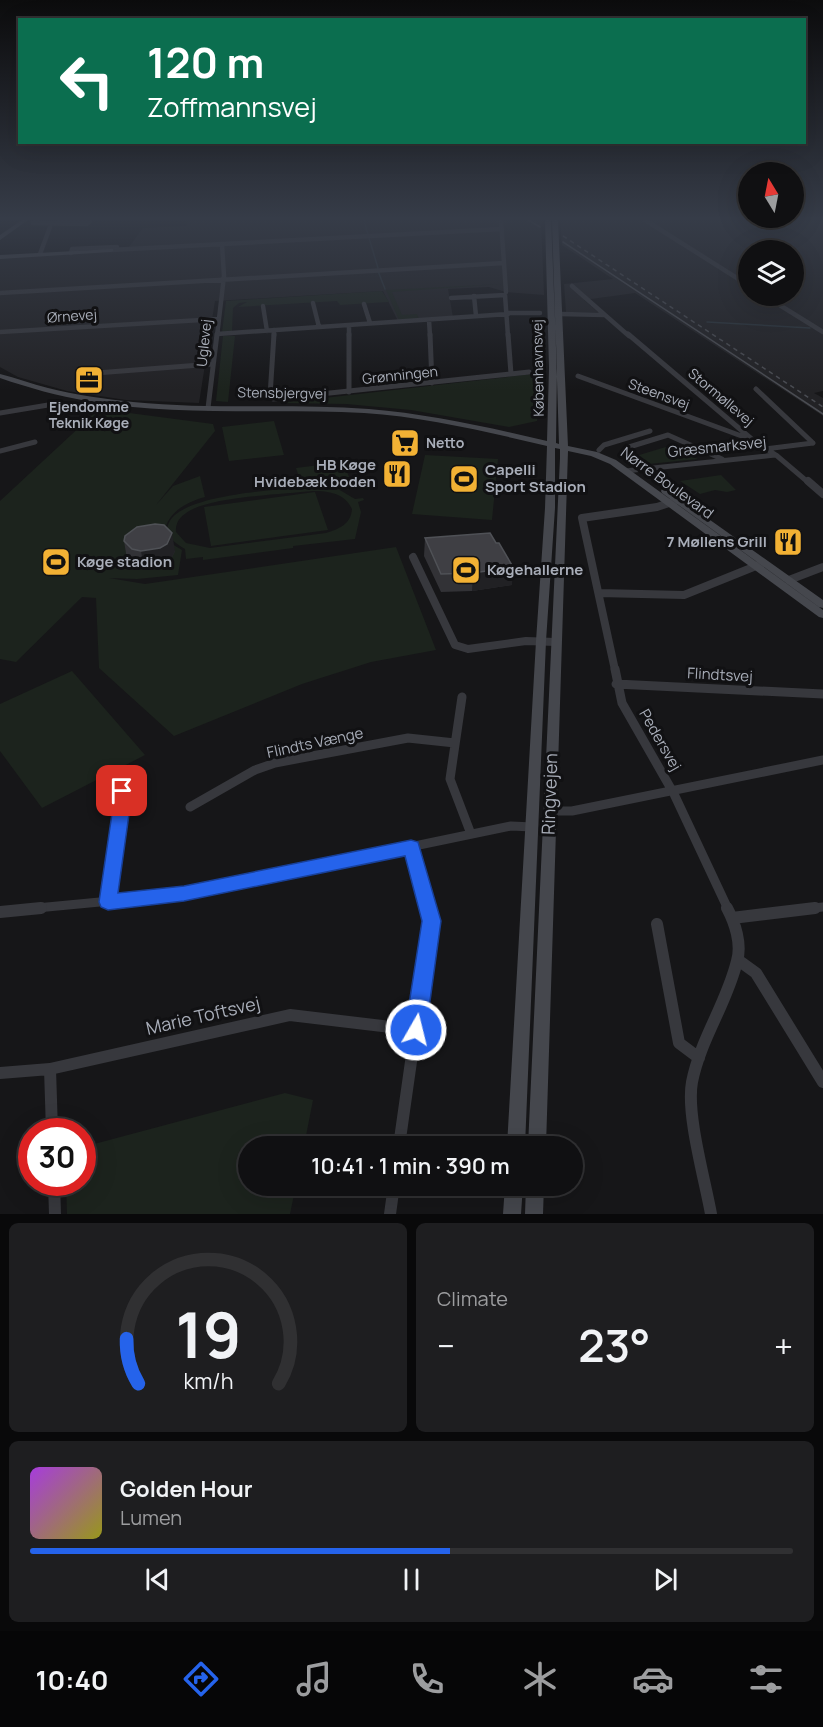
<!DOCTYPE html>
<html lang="en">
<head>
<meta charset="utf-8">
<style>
  :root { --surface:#101012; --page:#1e1e20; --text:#f1f3f6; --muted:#9c9d9f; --line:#303032; --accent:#2563eb }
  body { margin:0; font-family:Manrope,sans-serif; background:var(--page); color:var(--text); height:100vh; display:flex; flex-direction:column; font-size:22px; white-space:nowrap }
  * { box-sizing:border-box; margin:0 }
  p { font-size:20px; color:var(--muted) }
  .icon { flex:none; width:33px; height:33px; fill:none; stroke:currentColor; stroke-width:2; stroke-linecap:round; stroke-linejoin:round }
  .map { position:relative; height:1214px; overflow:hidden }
  .details { display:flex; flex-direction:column; gap:9px; padding:9px; background:#09090a; flex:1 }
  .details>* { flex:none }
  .top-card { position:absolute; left:18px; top:18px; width:788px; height:126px; border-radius:0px; box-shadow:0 6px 24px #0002,0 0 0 2px var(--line); background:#0b6e4f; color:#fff; overflow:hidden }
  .needle { width:39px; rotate:350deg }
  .tools { position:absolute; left:738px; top:162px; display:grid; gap:12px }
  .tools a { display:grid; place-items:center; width:66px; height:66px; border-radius:50%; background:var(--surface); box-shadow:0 6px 24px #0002,0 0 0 2px var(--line); font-size:30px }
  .speed { position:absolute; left:18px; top:1118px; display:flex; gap:12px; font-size:30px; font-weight:700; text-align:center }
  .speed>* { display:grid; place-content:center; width:78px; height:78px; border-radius:50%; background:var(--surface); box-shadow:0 6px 24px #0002,0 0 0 2px var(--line); line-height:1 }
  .speed .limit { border:9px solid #d22; background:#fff; color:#111 }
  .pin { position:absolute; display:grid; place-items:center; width:51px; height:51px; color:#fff; margin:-26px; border-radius:12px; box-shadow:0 3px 9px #0006 }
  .me { position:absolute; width:66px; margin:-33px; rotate:8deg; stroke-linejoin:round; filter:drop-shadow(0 0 4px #0008) }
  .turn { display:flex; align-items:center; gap:21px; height:126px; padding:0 30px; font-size:27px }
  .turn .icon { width:78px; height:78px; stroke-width:2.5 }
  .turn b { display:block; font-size:42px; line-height:51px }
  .big { font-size:45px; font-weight:600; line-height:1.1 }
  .details .widget { flex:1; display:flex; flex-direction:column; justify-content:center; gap:9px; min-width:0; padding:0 21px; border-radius:9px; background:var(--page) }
  .details .dial { align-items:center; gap:0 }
  .dial svg { height:156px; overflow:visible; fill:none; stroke:var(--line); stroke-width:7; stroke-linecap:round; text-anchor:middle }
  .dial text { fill:var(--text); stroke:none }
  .song { display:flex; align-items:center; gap:18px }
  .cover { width:72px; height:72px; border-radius:9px; background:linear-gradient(135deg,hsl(280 70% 55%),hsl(60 70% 35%)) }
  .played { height:6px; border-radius:3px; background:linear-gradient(90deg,var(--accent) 55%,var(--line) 55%) }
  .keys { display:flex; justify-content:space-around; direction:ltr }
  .heat { display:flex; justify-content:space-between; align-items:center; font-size:33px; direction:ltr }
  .details .tiles { flex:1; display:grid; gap:9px; grid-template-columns:1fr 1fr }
  .widget:last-child { grid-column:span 2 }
  .trip { position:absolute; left:238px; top:1136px; width:345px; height:60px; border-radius:30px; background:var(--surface); box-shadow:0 6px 24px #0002,0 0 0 2px var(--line); font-weight:600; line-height:60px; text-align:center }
  .tabs { display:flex; height:96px; justify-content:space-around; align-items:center; background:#060607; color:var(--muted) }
  .tabs .icon { width:42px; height:42px }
  .tabs .current { color:var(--accent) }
  .tabs b { font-size:27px; color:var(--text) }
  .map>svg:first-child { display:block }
  .built { fill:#222225; fill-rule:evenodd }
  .green { fill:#1c231d; fill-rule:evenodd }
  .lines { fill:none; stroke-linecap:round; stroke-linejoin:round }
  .stream { stroke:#2c353c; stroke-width:1.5 }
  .street-far4 { stroke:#37383d; stroke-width:4.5 }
  .street-far3 { stroke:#37383d; stroke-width:5 }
  .street-far2 { stroke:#37383d; stroke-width:8 }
  .street-far1 { stroke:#37383d; stroke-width:9 }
  .street { stroke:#37383d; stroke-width:12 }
  .secondary { fill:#45474d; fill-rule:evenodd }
  .tram { stroke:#4a4c52; stroke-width:1.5 }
  .rail { stroke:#4a4c52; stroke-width:1.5; stroke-dasharray:4.5 4; stroke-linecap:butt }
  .wall { fill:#323236 }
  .shaded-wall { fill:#212124 }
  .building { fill:#3f3f44; stroke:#4f5156; stroke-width:1.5 }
  .route { fill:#2563eb; stroke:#184099; stroke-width:1.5 }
  .labels { text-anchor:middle; stroke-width:6; stroke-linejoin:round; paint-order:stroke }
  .far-street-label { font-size:14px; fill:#a8adb8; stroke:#111113 }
  .far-poi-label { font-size:14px; font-weight:bold; fill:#a8adb8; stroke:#111113 }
  .street-label { font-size:15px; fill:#a8adb8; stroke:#111113 }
  .poi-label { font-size:15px; font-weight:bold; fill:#a8adb8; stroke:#111113; text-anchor:start }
  .near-street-label { font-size:18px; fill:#a8adb8; stroke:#111113 }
</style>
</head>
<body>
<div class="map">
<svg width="823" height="1214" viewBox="0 0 823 1214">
  <rect width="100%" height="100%" fill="#161618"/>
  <path class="built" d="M188,220H541L544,295L506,292L489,287L448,289L453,317L398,321L383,291L215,301L199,403L126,400L67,391L18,377L0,367V258L126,251L143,228L187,226Z
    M560,220L823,221V391L814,393L823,398V416L635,293L584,300L598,312H566L564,284L613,279L562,245ZM748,250H794V296H748Z"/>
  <path class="green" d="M501,284L392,292L402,315L417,314L419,319L399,320L386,290Z
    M382,291L389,302L340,305L337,301L238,307L247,302L239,303L233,308L232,332H222L226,301Z
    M223,336H235L228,402L216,401Z
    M533,374C550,389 540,402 537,421L509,427L411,410L346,404L280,403Z
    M99,409L213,424L215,431L156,505L173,486L200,476L205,497C187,502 170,511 165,529L172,544L182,550L178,575L137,579L109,578L145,584L396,547L436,650L371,662L302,684L174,736L99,668L96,598L82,597L16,662L0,659V501Z
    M274,421L284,455L229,461L222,427Z
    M669,446L698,459L639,465L626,459Z
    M425,455L498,459L492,520L412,514Z
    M343,462L349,477L301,483L296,468Z
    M721,475L736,490L727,492L715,490L700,494L680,481Z
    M313,486L338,489L355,499L363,498L364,500L358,502L361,512L355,539L293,546V548L203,560V557L186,559L185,549C176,544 164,536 168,525C178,493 283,490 313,486ZM313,491C328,491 345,493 352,509C351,524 339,529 326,533L210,548L186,543L176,532C175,521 182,515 191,510C215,497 283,494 313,491Z
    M315,492L328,530L211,546L204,507Z
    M72,671L145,755L42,808L0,751V704Z
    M285,1093L313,1100L304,1146H249V1185H296L290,1214H67L66,1182H82L83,1147Z"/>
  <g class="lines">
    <path class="stream" d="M364,220L368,235
      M369,238L378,268
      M378,271L385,289
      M707,322L810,328"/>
    <path class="street-far4" d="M38,220L33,223L87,224L90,221L59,220
      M501,220L506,292
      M645,220L748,285
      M111,250L502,229
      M71,253L72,249L117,247
      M40,254L50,227
      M572,286L605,315
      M0,293L504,263
      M474,296L476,316
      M765,296L823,332
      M451,298L505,295L508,336
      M313,303L319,327
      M364,304L370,323
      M263,306L267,331
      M508,313H540
      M560,314L605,315L629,336
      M429,320L430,336
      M349,325V336
      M0,332L218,319
      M217,334L508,314
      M217,336L224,276L222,244
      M274,336V330"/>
    <path class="street-far3" d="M274,334L270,396L273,399L529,372
      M349,334V392
      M430,334L432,383
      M508,334L511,374
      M628,334L754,441L776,455L809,483
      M96,373L213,364
      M578,376L747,438
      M756,389L813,443
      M208,408L217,334
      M0,413L54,404
      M629,447L668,435L722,459
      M765,449L813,443
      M599,450L604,445L650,431
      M0,451L35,442
      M625,471L775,455"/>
    <path class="street-far2" d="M808,481L823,494
      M413,557L455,645L468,649L526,641L556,642
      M789,580L823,567
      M599,593L684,595L761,564
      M615,670L582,518L657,507L678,500"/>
    <path class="street-far1" d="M615,669L622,703L674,794L728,909
      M616,684L823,694
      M462,697L450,779L471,834
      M190,807L255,770L275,763L408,738L455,743
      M550,811H572L823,760
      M411,847L428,909
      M108,902L123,800L122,791
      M26,909L184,894L511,826L533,827
      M803,909L823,907"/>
    <path class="street" d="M0,912L41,908
      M732,918L815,908
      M657,924L679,1043L699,1058
      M738,960L756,973L823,1082
      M50,1069L52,1131
      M0,1073L50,1069L290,1015L416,1030
      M399,1146L431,921L427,908
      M54,1182L55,1214
      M390,1214L394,1185
      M711,1214C705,1180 686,1114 692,1082C700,1040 727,1003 737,961C742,944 735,923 727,908"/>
    <path class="secondary" d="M22,220H28L0,240V235Z
      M545,220H551L557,368L556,443L559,444L552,220H558L568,446L597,452L616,460L823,610V618L819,617L610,464L591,456L568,451L546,1146H528L560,458V449L555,448V508L546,641L525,1146H507L536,641L545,508L547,446C487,432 426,417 364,413C273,408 179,417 88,401C58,396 29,388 0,378V374C16,378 32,384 48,388C76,395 104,399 133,402C211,410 290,403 369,409C429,414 488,427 547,441L549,368Z
      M113,249V251L111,252L0,259V255Z
      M665,488L823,600V608L819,607L662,493L661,491L662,489Z
      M505,1185H523L521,1214H503Z
      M526,1185H544L543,1214H525Z"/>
    <path class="tram" d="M528,220L540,227
      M563,242L823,414"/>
    <path class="rail" d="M563,236L823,407"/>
  </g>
  <path class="wall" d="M425,538L512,585L472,591L441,592L424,556Z
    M124,541L175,551L170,561L163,566L144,569L136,567L127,559Z"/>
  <path class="shaded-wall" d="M172,533L175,551L170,561L163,566L144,569L141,551Z
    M513,567L512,585L472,591L473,573Z"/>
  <path class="building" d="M155,524L164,525L172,533L167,544L160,548L141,551L132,549L124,541L125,536L137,527Z
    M490,533L496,543H499L513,567L473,573L441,574L425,538Z"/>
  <linearGradient id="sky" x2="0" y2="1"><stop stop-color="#0c0c0d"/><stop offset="0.56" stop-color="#363c48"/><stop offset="1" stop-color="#363c48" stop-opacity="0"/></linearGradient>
  <rect width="823" height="390" fill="url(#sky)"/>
  <path class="route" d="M122,785L128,786L131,800L118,893L184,886L411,840L418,842L441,921L426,1030L423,1037L416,1040L408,1037L405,1030L422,921L405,856L184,901L108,910L101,907L99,902L114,800L113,791L116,786Z"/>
  <defs>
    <g id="office-square" transform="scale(1.5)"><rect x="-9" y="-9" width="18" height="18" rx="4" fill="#f2b134" stroke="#111113"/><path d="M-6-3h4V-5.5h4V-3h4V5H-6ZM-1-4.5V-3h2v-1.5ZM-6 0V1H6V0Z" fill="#111"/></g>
    <g id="supermarket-square" transform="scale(1.5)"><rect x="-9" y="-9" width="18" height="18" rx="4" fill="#f2b134" stroke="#111113"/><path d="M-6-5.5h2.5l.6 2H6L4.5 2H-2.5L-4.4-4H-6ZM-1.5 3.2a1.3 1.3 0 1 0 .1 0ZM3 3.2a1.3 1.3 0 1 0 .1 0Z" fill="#111"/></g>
    <g id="restaurant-square" transform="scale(1.5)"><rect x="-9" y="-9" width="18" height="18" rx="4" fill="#f2b134" stroke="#111113"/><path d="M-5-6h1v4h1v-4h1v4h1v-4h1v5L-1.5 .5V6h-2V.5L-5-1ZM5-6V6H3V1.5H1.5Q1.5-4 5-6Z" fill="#111"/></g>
    <g id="stadium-square" transform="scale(1.5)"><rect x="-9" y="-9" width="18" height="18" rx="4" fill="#f2b134" stroke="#111113"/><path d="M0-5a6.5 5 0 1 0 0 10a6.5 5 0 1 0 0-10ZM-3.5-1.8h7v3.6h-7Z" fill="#111"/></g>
  </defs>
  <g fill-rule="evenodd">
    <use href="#office-square" x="89" y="380"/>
    <use href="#supermarket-square" x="405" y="443"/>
    <use href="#restaurant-square" x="397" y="474"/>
    <use href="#stadium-square" x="464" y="479"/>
    <use href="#restaurant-square" x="788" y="542"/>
    <use href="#stadium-square" x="56" y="562"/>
    <use href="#stadium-square" x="466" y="570"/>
  </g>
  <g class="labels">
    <g class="far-street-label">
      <text transform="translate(72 316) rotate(-4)" y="5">Ørnevej</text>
      <text transform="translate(204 343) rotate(-84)" y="5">Uglevej</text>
      <text transform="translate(538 368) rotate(-91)" y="5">Københavnsvej</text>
      <text transform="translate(400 375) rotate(-6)" y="5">Grønningen</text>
      <text transform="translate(282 393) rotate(1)" y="5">Stensbjergvej</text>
      <text transform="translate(659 394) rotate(20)" y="5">Steensvej</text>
      <text transform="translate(721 397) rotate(40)" y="5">Stormøllevej</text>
    </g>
    <g class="far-poi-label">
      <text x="89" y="412">Ejendomme<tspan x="89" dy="16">Teknik Køge</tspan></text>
      <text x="426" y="448" text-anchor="start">Netto</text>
    </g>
    <g class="street-label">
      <text transform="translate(717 447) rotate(-6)" y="5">Græsmarksvej</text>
      <text transform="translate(667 483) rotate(36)" y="5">Nørre Boulevard</text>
      <text transform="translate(720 675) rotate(3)" y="5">Flindtsvej</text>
      <text transform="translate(660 740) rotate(60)" y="5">Pedersvej</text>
      <text transform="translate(315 743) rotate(-12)" y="5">Flindts Vænge</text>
    </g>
    <g class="poi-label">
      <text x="376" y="470" text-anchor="end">HB Køge<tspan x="376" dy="17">Hvidebæk boden</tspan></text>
      <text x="485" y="475">Capelli<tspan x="485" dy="17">Sport Stadion</tspan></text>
      <text x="767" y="547" text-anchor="end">7 Møllens Grill</text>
      <text x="77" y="567">Køge stadion</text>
      <text x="487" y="575">Køgehallerne</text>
    </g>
    <g class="near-street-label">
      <text transform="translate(550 794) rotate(-88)" y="6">Ringvejen</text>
      <text transform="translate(203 1016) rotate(-13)" y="6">Marie Toftsvej</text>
    </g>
  </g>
</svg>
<div class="tools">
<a><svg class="needle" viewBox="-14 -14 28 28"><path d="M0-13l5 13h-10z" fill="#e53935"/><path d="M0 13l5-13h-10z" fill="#9c9d9f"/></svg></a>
<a><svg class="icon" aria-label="layers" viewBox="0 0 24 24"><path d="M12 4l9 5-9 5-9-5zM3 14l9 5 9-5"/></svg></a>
</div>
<div class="speed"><div class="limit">30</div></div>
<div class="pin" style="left:122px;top:791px;background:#d93025"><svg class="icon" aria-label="arrive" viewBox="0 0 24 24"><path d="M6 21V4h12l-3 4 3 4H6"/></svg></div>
<svg class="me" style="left:416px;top:1030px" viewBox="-20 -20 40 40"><circle r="17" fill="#2563eb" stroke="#fff" stroke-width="3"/><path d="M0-11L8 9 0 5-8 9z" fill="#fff"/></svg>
<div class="trip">10:41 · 1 min · 390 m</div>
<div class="top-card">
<div class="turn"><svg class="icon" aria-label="left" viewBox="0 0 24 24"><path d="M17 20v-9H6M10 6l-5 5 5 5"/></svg><div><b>120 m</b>Zoffmannsvej</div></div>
</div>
</div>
<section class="details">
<div class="tiles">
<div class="widget dial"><svg viewBox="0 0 100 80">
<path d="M14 69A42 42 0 1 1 86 69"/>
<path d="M14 69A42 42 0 0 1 8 46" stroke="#2563eb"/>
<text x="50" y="56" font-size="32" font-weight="700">19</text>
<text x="50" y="72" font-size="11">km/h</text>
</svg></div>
<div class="widget"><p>Climate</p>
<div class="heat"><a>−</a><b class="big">23°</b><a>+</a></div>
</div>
<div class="widget">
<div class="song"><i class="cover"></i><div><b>Golden Hour</b><p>Lumen</p></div></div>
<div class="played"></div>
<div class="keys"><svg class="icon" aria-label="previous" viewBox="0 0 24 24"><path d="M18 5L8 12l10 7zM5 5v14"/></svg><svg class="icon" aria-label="pause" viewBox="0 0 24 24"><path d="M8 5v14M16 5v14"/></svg><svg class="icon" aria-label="next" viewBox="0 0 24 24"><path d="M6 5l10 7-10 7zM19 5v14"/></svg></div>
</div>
</div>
</section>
<nav class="tabs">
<b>10:40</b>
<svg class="icon current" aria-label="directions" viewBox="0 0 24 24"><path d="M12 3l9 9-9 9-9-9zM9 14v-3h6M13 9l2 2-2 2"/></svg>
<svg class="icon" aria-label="music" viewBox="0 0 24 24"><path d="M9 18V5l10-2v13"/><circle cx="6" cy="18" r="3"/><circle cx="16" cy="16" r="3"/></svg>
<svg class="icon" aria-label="phone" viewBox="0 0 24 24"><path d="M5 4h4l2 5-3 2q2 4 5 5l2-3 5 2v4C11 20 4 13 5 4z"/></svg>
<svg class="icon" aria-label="climate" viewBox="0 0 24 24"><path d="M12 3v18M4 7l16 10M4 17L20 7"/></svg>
<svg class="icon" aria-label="car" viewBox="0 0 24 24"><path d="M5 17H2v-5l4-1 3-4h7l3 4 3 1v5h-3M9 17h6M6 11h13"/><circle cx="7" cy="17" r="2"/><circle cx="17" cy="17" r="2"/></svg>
<svg class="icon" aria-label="filters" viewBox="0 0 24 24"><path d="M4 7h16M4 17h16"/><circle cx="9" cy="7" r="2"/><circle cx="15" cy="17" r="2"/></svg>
</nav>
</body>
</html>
